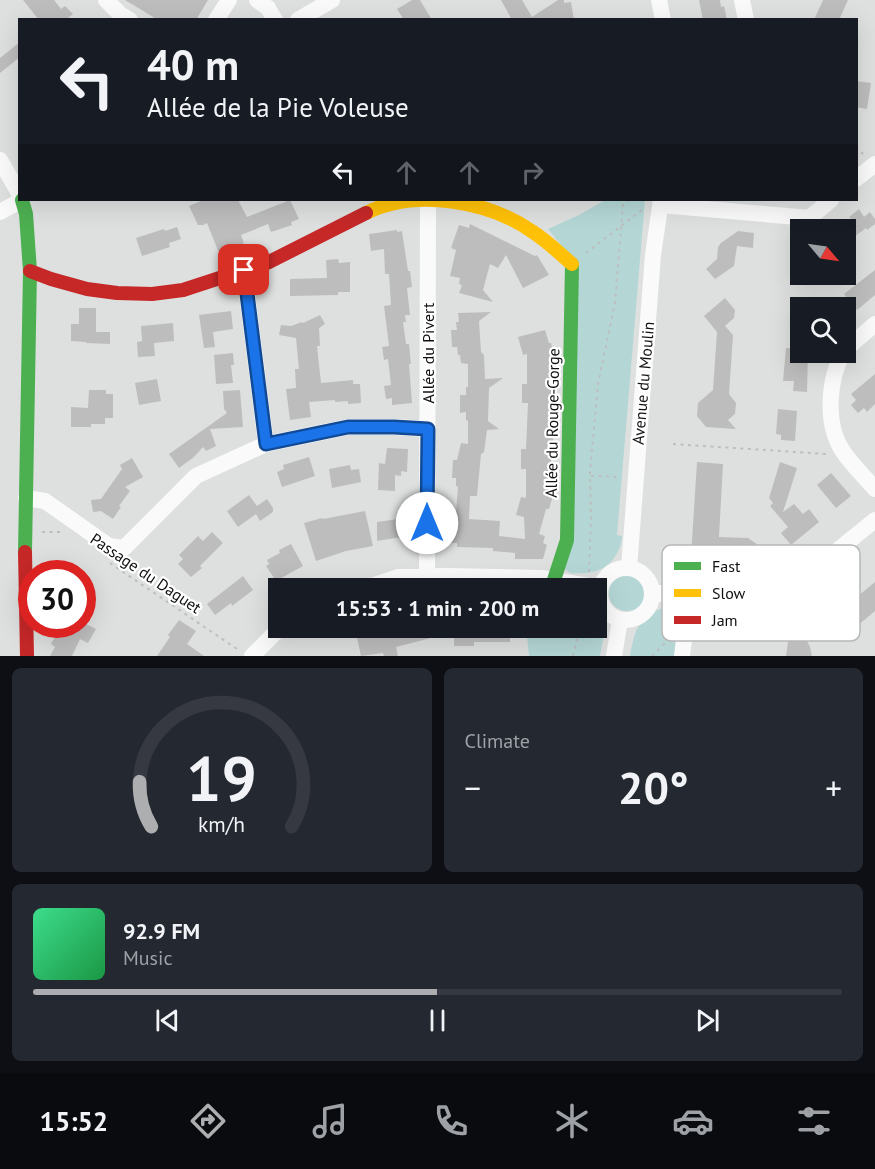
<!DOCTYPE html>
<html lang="en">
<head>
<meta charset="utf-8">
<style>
  :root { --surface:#171b24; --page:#242831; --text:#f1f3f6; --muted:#9ea1a6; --line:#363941; --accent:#acaeaf }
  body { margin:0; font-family:"PT Sans",sans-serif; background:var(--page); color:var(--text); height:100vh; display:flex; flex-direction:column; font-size:22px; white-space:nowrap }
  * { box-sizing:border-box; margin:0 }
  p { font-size:20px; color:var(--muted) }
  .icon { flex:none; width:33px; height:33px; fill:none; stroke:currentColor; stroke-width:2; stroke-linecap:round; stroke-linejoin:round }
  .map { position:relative; height:656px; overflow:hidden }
  .details { display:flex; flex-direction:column; gap:12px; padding:12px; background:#0d0f14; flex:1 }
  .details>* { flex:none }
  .banner { position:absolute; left:18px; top:18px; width:840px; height:183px; border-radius:0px; box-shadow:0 6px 24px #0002; background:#171b24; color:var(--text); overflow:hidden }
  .needle { width:39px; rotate:119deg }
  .tools { position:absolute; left:790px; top:219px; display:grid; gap:12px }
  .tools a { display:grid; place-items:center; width:66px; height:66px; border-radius:0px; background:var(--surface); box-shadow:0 6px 24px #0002; font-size:30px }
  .speed { position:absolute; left:18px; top:560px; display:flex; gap:12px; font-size:30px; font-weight:700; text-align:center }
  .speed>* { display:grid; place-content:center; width:78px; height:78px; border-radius:50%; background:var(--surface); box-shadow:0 6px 24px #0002; line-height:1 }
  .speed .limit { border:9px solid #d22; background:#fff; color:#111 }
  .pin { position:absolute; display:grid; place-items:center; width:51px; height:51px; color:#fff; margin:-26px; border-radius:12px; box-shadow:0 3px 9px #0006 }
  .me { position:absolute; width:66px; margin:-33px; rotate:0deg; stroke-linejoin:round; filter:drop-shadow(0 0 4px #0008) }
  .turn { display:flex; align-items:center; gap:21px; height:126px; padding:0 30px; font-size:27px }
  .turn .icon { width:78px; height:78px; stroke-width:2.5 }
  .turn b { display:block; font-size:42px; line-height:51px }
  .lanes { display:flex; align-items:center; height:57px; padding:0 30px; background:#0003; justify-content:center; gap:30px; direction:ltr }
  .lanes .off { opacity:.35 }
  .big { font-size:45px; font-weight:700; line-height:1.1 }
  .details .widget { flex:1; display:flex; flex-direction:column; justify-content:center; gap:9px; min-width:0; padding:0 21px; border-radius:9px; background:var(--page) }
  .details .dial { align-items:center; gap:0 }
  .dial svg { height:156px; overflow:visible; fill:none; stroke:var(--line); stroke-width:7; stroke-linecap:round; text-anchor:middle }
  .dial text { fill:var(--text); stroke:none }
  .song { display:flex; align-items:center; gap:18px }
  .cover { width:72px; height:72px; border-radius:9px; background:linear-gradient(135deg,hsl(150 70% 55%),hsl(140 70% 35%)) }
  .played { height:6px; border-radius:3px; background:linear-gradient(90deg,var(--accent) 50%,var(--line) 50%) }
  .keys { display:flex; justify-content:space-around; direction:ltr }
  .heat { display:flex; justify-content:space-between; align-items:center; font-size:33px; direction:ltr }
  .details .tiles { flex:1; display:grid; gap:12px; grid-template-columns:1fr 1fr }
  .widget:last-child { grid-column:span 2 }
  .trip { position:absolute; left:268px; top:578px; width:339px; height:60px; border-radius:0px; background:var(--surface); box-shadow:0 6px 24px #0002; font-weight:700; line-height:60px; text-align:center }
  .menu { display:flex; height:96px; justify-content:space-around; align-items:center; background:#090b0e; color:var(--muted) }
  .menu .icon { width:42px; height:42px }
  .menu .current { color:var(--accent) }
  .menu b { font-size:27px; color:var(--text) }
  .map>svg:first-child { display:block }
  .green { fill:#b4d7d6 }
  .building { fill:#bdbdbe }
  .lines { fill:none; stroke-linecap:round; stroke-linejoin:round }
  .path { stroke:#bdbebe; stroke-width:2; stroke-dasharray:3 4.5; stroke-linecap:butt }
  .street { stroke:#fafafa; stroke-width:16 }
  .fast { stroke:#4caf50; stroke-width:14 }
  .slow { stroke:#ffc107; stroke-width:14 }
  .jam { stroke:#c62828; stroke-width:14 }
  .route-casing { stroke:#114b97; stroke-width:15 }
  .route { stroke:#1a73e8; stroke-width:10 }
  .labels { text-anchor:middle; stroke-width:4.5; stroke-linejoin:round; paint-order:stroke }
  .street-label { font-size:16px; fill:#0f1010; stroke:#fff }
  .key { fill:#fff; stroke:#b7b7b7; stroke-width:1.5 }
  .key-label { font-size:16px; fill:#0f1010 }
</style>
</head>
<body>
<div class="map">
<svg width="875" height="656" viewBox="0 0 875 656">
  <rect width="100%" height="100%" fill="#dee0e0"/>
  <path class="green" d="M605,200H645L617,535L622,536C622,547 614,562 603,568C594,573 581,574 570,573L565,569L577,265L548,229L579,215Z
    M609 593a18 18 0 1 1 36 0a18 18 0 1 1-36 0Z
    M677,604L683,614L677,656H630C631,648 633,639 636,631C643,617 661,605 677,604Z
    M597,609L605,630L600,656H529L526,627H597Z"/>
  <path class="building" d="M23,0H54L61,9L65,6L73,14L68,18L69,20H39Z
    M125,0H208L196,20H158Z
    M412,0H420L432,20H404L397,9Z
    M501,0H522L532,17L558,0H564V3L571,2L574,20H512Z
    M699,0H720L721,7L724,6L727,20H703Z
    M823,0H848L839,20H814Z
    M20,42V57L0,73V58Z
    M856,81L871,83L867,109L856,107Z
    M203,200H238L247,217L290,200L299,219L291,222L292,225L271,232L268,224L241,235L244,243L219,253L207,223L203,225H198L189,206Z
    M859,209L864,217L870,212L875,219V224L867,230L866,228L854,237L844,224L851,219L849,217Z
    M470,224L535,256L537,255L549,275L523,288L506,255L498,268L490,264L483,290L493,302L459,293L462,285L459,284L460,278L450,276L456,250L451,248L459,225L469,228Z
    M177,227L181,239L169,243L170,247L142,256L136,238L164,229L165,231Z
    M397,230V232L402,231L408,271H410L412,287L407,288L410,315H405L406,322H403L406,344H409L411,364H409L412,403L392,405V398L386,399L384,386L391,385L388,359L384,360L382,347L389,346L384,306L391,305L389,274H385L384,249L371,251L369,234Z
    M738,231L754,233L753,248L737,246L734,266L715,279L706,269L717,259L718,247L721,243Z
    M338,259L339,263L350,262V292H338V295L290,296V279L327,278L326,260Z
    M875,270V295L857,310L844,294Z
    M725,298L735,310L734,318L725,326L733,335L729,394L736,403L735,414L728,420L736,429L706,427L697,416L698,403L713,390L717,332L704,316Z
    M79,308H96V332H110V344L86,343V342L71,341V324H79Z
    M231,311L233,329L213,332L215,347L204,348L199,315Z
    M491,312L479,321L481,352L484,355L485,379L503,378L489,388L488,421L499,429L487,430L484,452L481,454L477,496H470L469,519L500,521L499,536L525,539L524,517L516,515L521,497L526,498V469H521V449H526L528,403H522V384H527V354L523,355L518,337L545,330L549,343H551L553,352L551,395L554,422L553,440L551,442V473L553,475V495L549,509H546L539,534L545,536L543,543L547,545L543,559H515V553L493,551V548L457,547V543H447V536H443L445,517H454L455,512H456L458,487L456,486V478H452L453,460H457L461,443L468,444V421L466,420V412L460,413V395H466V387H468V364L461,363L460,355H458L457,347H452L451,330H457L456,322H459L458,313Z
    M320,315L325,324L319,328L320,346H317L321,383L353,380V384H360L361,403L348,404V401L335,402V400L309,402L311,417L290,420L286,389L296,388L295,369H299L296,338L279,335L281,325L291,326L302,322L303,323Z
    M173,323L174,341L154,343L155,356L138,357L137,342L142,341L141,326Z
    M786,348L801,349V352H808L807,392L793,391L794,381H783Z
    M233,353L234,365H231L233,383L216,384L214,355Z
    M875,374V404L867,412L864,408L858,413L851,405L856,400L851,394Z
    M157,379L161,401L139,405L135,383Z
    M89,390H106V394H113V418H105V424H91V427H71V407L88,408Z
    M240,390L243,427L210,429L216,446L206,451L203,447L194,457L179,468L169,454L227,413L224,409L223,391Z
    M778,409L797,411L795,441L781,440V435L776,434Z
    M387,448L408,449L407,472L401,471V476L395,475V491L378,490L379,463L385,464Z
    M309,457L315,476L282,487L277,472L284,469L283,465Z
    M132,458L143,477L125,487L130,491L119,506L121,507L113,519L101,511L93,512L91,500L101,499L122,469L120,465Z
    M697,462L723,464L719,537L748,538L780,560L767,579L747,565L756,553L718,550L716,574L690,572Z
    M780,462L797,468L783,512L794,504L803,514L809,509L819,522L791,545L781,533L788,527L770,506L773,503L769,498Z
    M350,465L351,470L359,469L361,482L332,488L329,469Z
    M831,473L851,496L836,508L817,485Z
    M249,495L257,506L267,499L273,508V512L260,521L256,514L238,527L227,511Z
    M365,511L373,546L346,551L316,561L304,523L322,518L323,519Z
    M405,518L408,536L377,541V522Z
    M212,532L223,543L200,566L202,568L191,577L178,564L183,559L179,555L198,536L203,541Z
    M291,544L303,566L276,581L266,566L269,564L267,560L280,553L279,550Z
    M243,576L253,590L232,606L231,603L215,615L207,604Z
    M875,582V611L850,632L841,621L845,617L842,613L848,608L846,606Z
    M179,620L196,631L187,644L204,656H157L170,637L168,635Z
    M791,621L804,635L810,647L812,656H786Z
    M71,624H86L96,629L88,643L80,639L72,656H50L55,647L51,644L56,635L60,637L63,630L67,632Z
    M362,627H378L380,635L411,627H429L431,638L396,647L398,656H384L383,653L361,656L355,629Z
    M454,627H510V642H474V646H454Z"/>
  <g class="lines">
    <path class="path" d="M856,147L863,154
      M586,253L643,209
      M673,444L826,454
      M591,476L621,477
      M42,532H63
      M110,563L237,649
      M589,572L591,518L590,472L598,384L615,303L623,205L629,200
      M573,656L580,627
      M652,656L664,644L668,635"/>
    <path class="street" d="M106,0L120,14L130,20
      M257,0L268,8L275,20
      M659,0L663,20
      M742,0L746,20
      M216,20L229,0
      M298,20L332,0
      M0,160L20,195
      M856,179L875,164
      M661,205L809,218L831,200
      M0,212L22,200
      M244,270L266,444
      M846,349L875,324
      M844,352C828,378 825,424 842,450C851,464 864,476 875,489
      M26,498L45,501L109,546L124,548L196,476L266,444L348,427H394L428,429
      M600 594a26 26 0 1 1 52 0a26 26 0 1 1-52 0Z
      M629,568L653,255L661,200
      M427,576L428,201
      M365,588L398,577L447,576L541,578L600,588
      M652,592L689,597L775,601L875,520
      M252,656L281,627
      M614,656L620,620
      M682,656L689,597"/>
    <path class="fast" d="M22,200L26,214L30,271L25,552
      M554,580L567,540L572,264"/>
    <path class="slow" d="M366,213C416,188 489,201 533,232C547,241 559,253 572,264"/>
    <path class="jam" d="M30,271L51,279L87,289L117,293L152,294L183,290L269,262L366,213
      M25,552L27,656"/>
  </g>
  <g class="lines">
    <g class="route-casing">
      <path id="route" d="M244,270L266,444L348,427H394L428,429L427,523"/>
    </g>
    <use href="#route" class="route"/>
  </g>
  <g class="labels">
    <g class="street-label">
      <text transform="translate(428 353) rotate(-90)" y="6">Allée du Pivert</text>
      <text transform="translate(643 383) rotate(-85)" y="6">Avenue du Moulin</text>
      <text transform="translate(552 423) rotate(-89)" y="6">Allée du Rouge-Gorge</text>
      <text transform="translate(146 573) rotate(34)" y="6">Passage du Daguet</text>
    </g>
  </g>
  <rect x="662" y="545" width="198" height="96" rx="9" class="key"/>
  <rect x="674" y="562" width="27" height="8" fill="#4caf50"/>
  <rect x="674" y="589" width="27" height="8" fill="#ffc107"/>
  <rect x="674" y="616" width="27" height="8" fill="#c62828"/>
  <g class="key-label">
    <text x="712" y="572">Fast</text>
    <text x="712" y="599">Slow</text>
    <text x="712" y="626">Jam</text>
  </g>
</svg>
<div class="tools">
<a><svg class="needle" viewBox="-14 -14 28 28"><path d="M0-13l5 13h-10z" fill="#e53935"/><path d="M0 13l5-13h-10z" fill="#9ea1a6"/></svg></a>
<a><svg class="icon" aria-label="search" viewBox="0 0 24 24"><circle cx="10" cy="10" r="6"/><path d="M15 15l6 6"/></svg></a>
</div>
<div class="speed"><div class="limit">30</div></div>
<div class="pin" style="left:244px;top:270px;background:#d93025"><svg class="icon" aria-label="arrive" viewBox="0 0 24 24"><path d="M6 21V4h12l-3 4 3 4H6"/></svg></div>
<svg class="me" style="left:427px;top:523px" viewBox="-20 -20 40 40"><circle r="19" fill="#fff"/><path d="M0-13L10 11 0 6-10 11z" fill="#1a73e8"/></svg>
<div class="trip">15:53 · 1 min · 200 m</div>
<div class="banner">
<div class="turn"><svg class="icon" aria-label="left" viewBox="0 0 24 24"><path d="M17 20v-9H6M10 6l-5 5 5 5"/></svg><div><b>40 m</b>Allée de la Pie Voleuse</div></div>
<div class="lanes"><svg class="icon" aria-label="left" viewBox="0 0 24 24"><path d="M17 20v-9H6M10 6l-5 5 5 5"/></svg><svg class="icon off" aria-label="ahead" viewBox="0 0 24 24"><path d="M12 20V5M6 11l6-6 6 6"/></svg><svg class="icon off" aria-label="ahead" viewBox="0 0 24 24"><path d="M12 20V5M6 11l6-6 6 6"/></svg><svg class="icon off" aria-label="right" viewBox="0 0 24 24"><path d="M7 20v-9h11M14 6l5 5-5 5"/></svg></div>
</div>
</div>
<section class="details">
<div class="tiles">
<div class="widget dial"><svg viewBox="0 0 100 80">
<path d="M14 69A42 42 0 1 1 86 69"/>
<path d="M14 69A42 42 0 0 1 8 46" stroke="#acaeaf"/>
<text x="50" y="56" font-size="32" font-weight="700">19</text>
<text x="50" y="72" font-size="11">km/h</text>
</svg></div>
<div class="widget"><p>Climate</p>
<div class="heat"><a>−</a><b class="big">20°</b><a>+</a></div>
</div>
<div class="widget">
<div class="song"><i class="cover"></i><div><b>92.9 FM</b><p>Music</p></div></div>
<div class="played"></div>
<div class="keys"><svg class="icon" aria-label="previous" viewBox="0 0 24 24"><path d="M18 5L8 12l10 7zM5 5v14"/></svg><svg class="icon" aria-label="pause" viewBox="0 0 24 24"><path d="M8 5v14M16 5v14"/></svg><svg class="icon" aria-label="next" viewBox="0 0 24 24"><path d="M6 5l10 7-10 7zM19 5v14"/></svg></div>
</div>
</div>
</section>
<nav class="menu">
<b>15:52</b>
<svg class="icon current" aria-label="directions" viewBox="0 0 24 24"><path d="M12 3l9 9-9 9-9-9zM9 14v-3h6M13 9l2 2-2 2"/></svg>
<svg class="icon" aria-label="music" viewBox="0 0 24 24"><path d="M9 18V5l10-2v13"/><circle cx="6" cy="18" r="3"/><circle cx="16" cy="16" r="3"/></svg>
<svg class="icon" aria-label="phone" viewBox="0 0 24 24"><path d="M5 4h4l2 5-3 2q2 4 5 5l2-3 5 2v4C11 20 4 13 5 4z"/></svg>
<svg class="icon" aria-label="climate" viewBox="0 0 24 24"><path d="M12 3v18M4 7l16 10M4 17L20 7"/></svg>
<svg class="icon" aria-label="car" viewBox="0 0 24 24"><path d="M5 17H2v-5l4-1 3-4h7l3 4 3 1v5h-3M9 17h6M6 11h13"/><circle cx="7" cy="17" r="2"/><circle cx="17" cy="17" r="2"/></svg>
<svg class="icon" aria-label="filters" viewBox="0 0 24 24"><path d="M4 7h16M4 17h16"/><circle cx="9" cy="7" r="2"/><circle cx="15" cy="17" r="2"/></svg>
</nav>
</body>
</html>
